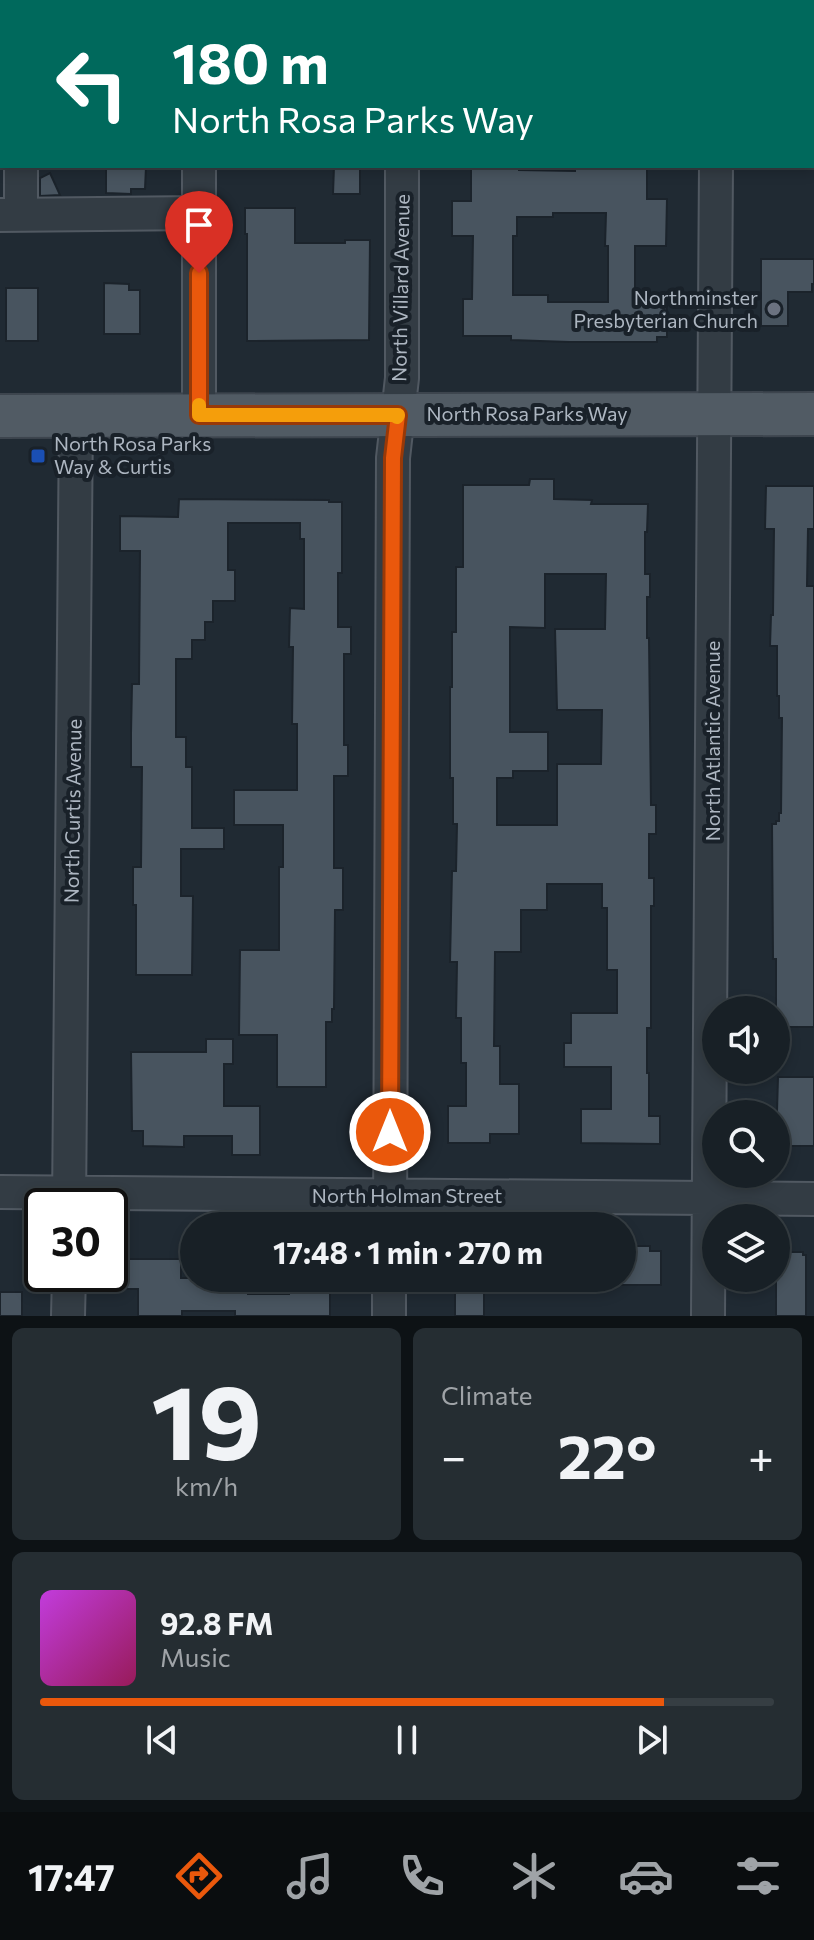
<!DOCTYPE html>
<html lang="en">
<head>
<meta charset="utf-8">
<style>
  :root { --surface:#182026; --page:#252d32; --text:#f1f3f6; --muted:#9fa3a7; --line:#363e43; --accent:#ea580c }
  body { margin:0; font-family:Commissioner,sans-serif; background:var(--page); color:var(--text); height:100vh; display:flex; flex-direction:column; font-size:30px; white-space:nowrap }
  * { box-sizing:border-box; margin:0 }
  p { font-size:26px; color:var(--muted) }
  .icon { flex:none; width:44px; height:44px; fill:none; stroke:currentColor; stroke-width:2; stroke-linecap:round; stroke-linejoin:round }
  .map { position:relative; height:1316px; overflow:hidden }
  .side { display:flex; flex-direction:column; gap:12px; padding:12px; background:#0d1215; flex:1 }
  .side>* { flex:none }
  .top-card { position:absolute; left:0px; top:0px; width:814px; height:168px; box-shadow:0 4px 12px #0003,0 0 0 2px var(--line); background:#00695c; color:#fff; overflow:hidden }
  .buttons { position:absolute; left:702px; top:996px; display:grid; gap:16px }
  .buttons a { display:grid; place-items:center; width:88px; height:88px; border-radius:50%; background:var(--surface); box-shadow:0 4px 12px #0003,0 0 0 2px var(--line); font-size:40px }
  .speed { position:absolute; left:24px; top:1188px; display:flex; gap:16px; font-size:40px; font-weight:700; text-align:center }
  .speed>* { display:grid; place-content:center; width:104px; height:104px; border-radius:50%; background:var(--surface); box-shadow:0 4px 12px #0003,0 0 0 2px var(--line); line-height:1 }
  .speed .limit { border:4px solid #111; border-radius:12px; background:#fff; color:#111 }
  .pin { position:absolute; display:grid; place-items:center; width:68px; height:68px; color:#fff; margin:-82px -34px; border-radius:50% 50% 50% 0; rotate:-45deg; box-shadow:0 0 8px #0007 }
  .pin .icon { rotate:45deg }
  .me { position:absolute; width:88px; margin:-44px; rotate:0deg; stroke-linejoin:round; filter:drop-shadow(0 0 6px #0008) }
  .turn { display:flex; align-items:center; gap:28px; height:168px; padding:0 40px; font-size:36px }
  .turn .icon { width:104px; height:104px; stroke-width:2.5 }
  .turn b { display:block; font-size:56px; line-height:68px }
  .big { font-size:60px; font-weight:700; line-height:1.1 }
  .side .widget { flex:1; display:flex; flex-direction:column; justify-content:center; gap:12px; min-width:0; padding:0 28px; border-radius:12px; background:var(--page) }
  .side .dial { align-items:center; gap:0 }
  .dial b { font-size:104px; line-height:1 }
  .song { display:flex; align-items:center; gap:24px }
  .cover { width:96px; height:96px; border-radius:12px; background:linear-gradient(135deg,hsl(290 70% 55%),hsl(330 70% 35%)) }
  .played { height:8px; border-radius:4px; background:linear-gradient(90deg,var(--accent) 85%,var(--line) 85%) }
  .keys { display:flex; justify-content:space-around; direction:ltr }
  .heat { display:flex; justify-content:space-between; align-items:center; font-size:44px; direction:ltr }
  .side .tiles { flex:1; display:grid; gap:12px; grid-template-columns:1fr 1fr }
  .widget:last-child { grid-column:span 2 }
  .trip { position:absolute; left:180px; top:1212px; width:456px; height:80px; border-radius:40px; background:var(--surface); box-shadow:0 4px 12px #0003,0 0 0 2px var(--line); font-weight:700; line-height:80px; text-align:center }
  .dock { display:flex; height:128px; justify-content:space-around; align-items:center; background:#0a0d0f; color:var(--muted) }
  .dock .icon { width:56px; height:56px }
  .dock .current { color:var(--accent) }
  .dock b { font-size:36px; color:var(--text) }
  .map>svg:first-child { display:block }
  .building { fill:#48545f; stroke:#1b232b; stroke-width:2; fill-rule:evenodd }
  .lines { fill:none; stroke-linecap:round; stroke-linejoin:round }
  .minor-casing { stroke:#515962; stroke-width:36 }
  .major-casing { stroke:#3d454e; stroke-width:46 }
  .minor { stroke:#333c44; stroke-width:32 }
  .major { stroke:#515b64; stroke-width:42 }
  .route-casing { stroke:#983908; stroke-width:20 }
  .route { stroke:#ea580c; stroke-width:14 }
  .slow { stroke:#f59e0b; stroke-width:14 }
  .worship-dot { fill:#6b7280; stroke:#192129; stroke-width:3 }
  .transit-dot { fill:#1a4fb4; stroke:#192129; stroke-width:3 }
  .labels { text-anchor:middle; stroke-width:8; stroke-linejoin:round; paint-order:stroke }
  .street-label { font-size:20px; fill:#adb6c1; stroke:#192129 }
  .poi-label { font-size:20px; fill:#adb6c1; stroke:#192129; text-anchor:end }
</style>
</head>
<body>
<div class="map">
<svg width="814" height="1316" viewBox="0 0 814 1316">
  <rect width="100%" height="100%" fill="#202a33"/>
  <path class="building" d="M106,166L146,167L145,189H131V194L106,193Z
    M334,166H360V194H333Z
    M471,166H519V170L575,171V166H647V199H667L666,246H635V295H667V337H657V342H569L511,340V336H463V299H472L473,236H452V201H471ZM553,213H606L605,246H608V302H548V295H513V236H517V217H553Z
    M50,173L60,195L40,196V178Z
    M245,208H295V243H345V240H370L369,340L247,341V234H245Z
    M761,259H814V284H812V292H788V326H761Z
    M104,283L129,284V290H140V334H104Z
    M6,288H38V341H6Z
    M530,479H554V499L592,500L591,504H648L647,532H645V574H650V597H647V638H649L651,805H656V834H649V878H654V906H651V1028H647V1073H649V1116H660V1144L581,1143V1109H611V1067H564V1043H571V1013H617V970H607V908H602V884H547V910H521V952H495L494,1046H500V1084H519V1134H490V1143H448V1106H466V1063H461V1018H456L457,962H450L452,871H456L457,824H453V778H450V687H452V632H456V567H463V485H529ZM545,574H606L605,629H555L557,710H602L601,764H557V825H497V778H513V771H548V732H510V627L545,628Z
    M766,486H814V529H808L807,586H814V1027H776V959H773L772,824H776V821H779V813H781L782,718H779V696H777V646H770L771,615H773L774,529H765Z
    M179,499L329,500V502H342V573H338V627H351V654H344V745H348V776H334V868H343V910H335L334,1009H332V1022H326V1087H277V1035H239L240,950H279V867H283V825H234V790H297V724H292L293,647H289L290,608L304,609V539H300V523H228V570H235V601H213V622H205V640H192V659H176V737H186V767H192V828H224V849H181V896H193L192,975H136V905H133V867H141L142,767H131V733L132,684H139L140,551H120V516L178,517Z
    M206,1039H233V1064H224V1106H260V1155H232V1136H184V1147L143,1146V1131H132L131,1052H206Z
    M778,1077H814V1146H776Z
    M622,1246H650V1251H661V1285H622Z
    M776,1252H803V1255H806V1316H776Z
    M126,1259H181V1278H248V1294H289V1278H330V1316H235V1311H182V1316H138V1289H126Z
    M455,1278H484V1316H455Z
    M0,1292H22V1316H0Z"/>
  <g class="lines">
    <g class="minor-casing">
      <path id="minor" d="M20,0V2
        M199,0V2
        M402,2V0
        M717,2V0
        M21,166V214
        M0,215L199,213
        M199,415V166
        M0,1192L814,1199
        M69,1206L76,416
        M390,1226L393,458L402,378V166
        M68,1316L69,1274
        M389,1316V1278
        M708,1316L716,166"/>
    </g>
    <g class="major-casing">
      <path id="major" d="M0,416L814,414"/>
    </g>
    <use href="#minor" class="minor"/>
    <use href="#major" class="major"/>
  </g>
  <g class="lines">
    <g class="route-casing">
      <path id="route" d="M199,273V415H398L393,458L390,1132"/>
    </g>
    <use href="#route" class="route"/>
    <path class="slow" d="M199,405V415H398L397,417"/>
  </g>
  <circle class="worship-dot" cx="774" cy="309" r="8"/>
  <rect class="transit-dot" x="30" y="448" width="16" height="16" rx="4"/>
  <g class="labels">
    <g class="street-label">
      <text transform="translate(401 288) rotate(-89)" y="7">North Villard Avenue</text>
      <text x="527" y="421">North Rosa Parks Way</text>
      <text transform="translate(713 741) rotate(-90)" y="7">North Atlantic Avenue</text>
      <text transform="translate(73 811) rotate(-89)" y="7">North Curtis Avenue</text>
      <text x="407" y="1203">North Holman Street</text>
    </g>
    <g class="poi-label">
      <text x="758" y="305">Northminster<tspan x="758" dy="23">Presbyterian Church</tspan></text>
      <text x="54" y="451" text-anchor="start">North Rosa Parks<tspan x="54" dy="23">Way &amp; Curtis</tspan></text>
    </g>
  </g>
</svg>
<div class="buttons">
<a><svg class="icon" aria-label="sound" viewBox="0 0 24 24"><path d="M4 9h4l5-4v14l-5-4H4zM17 9q2 3 0 6"/></svg></a>
<a><svg class="icon" aria-label="search" viewBox="0 0 24 24"><circle cx="10" cy="10" r="6"/><path d="M15 15l6 6"/></svg></a>
<a><svg class="icon" aria-label="layers" viewBox="0 0 24 24"><path d="M12 4l9 5-9 5-9-5zM3 14l9 5 9-5"/></svg></a>
</div>
<div class="speed"><div class="limit">30</div></div>
<div class="pin" style="left:199px;top:273px;background:#d93025"><svg class="icon" aria-label="arrive" viewBox="0 0 24 24"><path d="M6 21V4h12l-3 4 3 4H6"/></svg></div>
<svg class="me" style="left:390px;top:1132px" viewBox="-20 -20 40 40"><circle r="17" fill="#ea580c" stroke="#fff" stroke-width="3"/><path d="M0-11L8 9 0 5-8 9z" fill="#fff"/></svg>
<div class="trip">17:48 · 1 min · 270 m</div>
<div class="top-card">
<div class="turn"><svg class="icon" aria-label="left" viewBox="0 0 24 24"><path d="M17 20v-9H6M10 6l-5 5 5 5"/></svg><div><b>180 m</b>North Rosa Parks Way</div></div>
</div>
</div>
<section class="side">
<div class="tiles">
<div class="widget dial"><b>19</b><p>km/h</p></div>
<div class="widget"><p>Climate</p>
<div class="heat"><a>−</a><b class="big">22°</b><a>+</a></div>
</div>
<div class="widget">
<div class="song"><i class="cover"></i><div><b>92.8 FM</b><p>Music</p></div></div>
<div class="played"></div>
<div class="keys"><svg class="icon" aria-label="previous" viewBox="0 0 24 24"><path d="M18 5L8 12l10 7zM5 5v14"/></svg><svg class="icon" aria-label="pause" viewBox="0 0 24 24"><path d="M8 5v14M16 5v14"/></svg><svg class="icon" aria-label="next" viewBox="0 0 24 24"><path d="M6 5l10 7-10 7zM19 5v14"/></svg></div>
</div>
</div>
</section>
<nav class="dock">
<b>17:47</b>
<svg class="icon current" aria-label="directions" viewBox="0 0 24 24"><path d="M12 3l9 9-9 9-9-9zM9 14v-3h6M13 9l2 2-2 2"/></svg>
<svg class="icon" aria-label="music" viewBox="0 0 24 24"><path d="M9 18V5l10-2v13"/><circle cx="6" cy="18" r="3"/><circle cx="16" cy="16" r="3"/></svg>
<svg class="icon" aria-label="phone" viewBox="0 0 24 24"><path d="M5 4h4l2 5-3 2q2 4 5 5l2-3 5 2v4C11 20 4 13 5 4z"/></svg>
<svg class="icon" aria-label="climate" viewBox="0 0 24 24"><path d="M12 3v18M4 7l16 10M4 17L20 7"/></svg>
<svg class="icon" aria-label="car" viewBox="0 0 24 24"><path d="M5 17H2v-5l4-1 3-4h7l3 4 3 1v5h-3M9 17h6M6 11h13"/><circle cx="7" cy="17" r="2"/><circle cx="17" cy="17" r="2"/></svg>
<svg class="icon" aria-label="filters" viewBox="0 0 24 24"><path d="M4 7h16M4 17h16"/><circle cx="9" cy="7" r="2"/><circle cx="15" cy="17" r="2"/></svg>
</nav>
</body>
</html>
